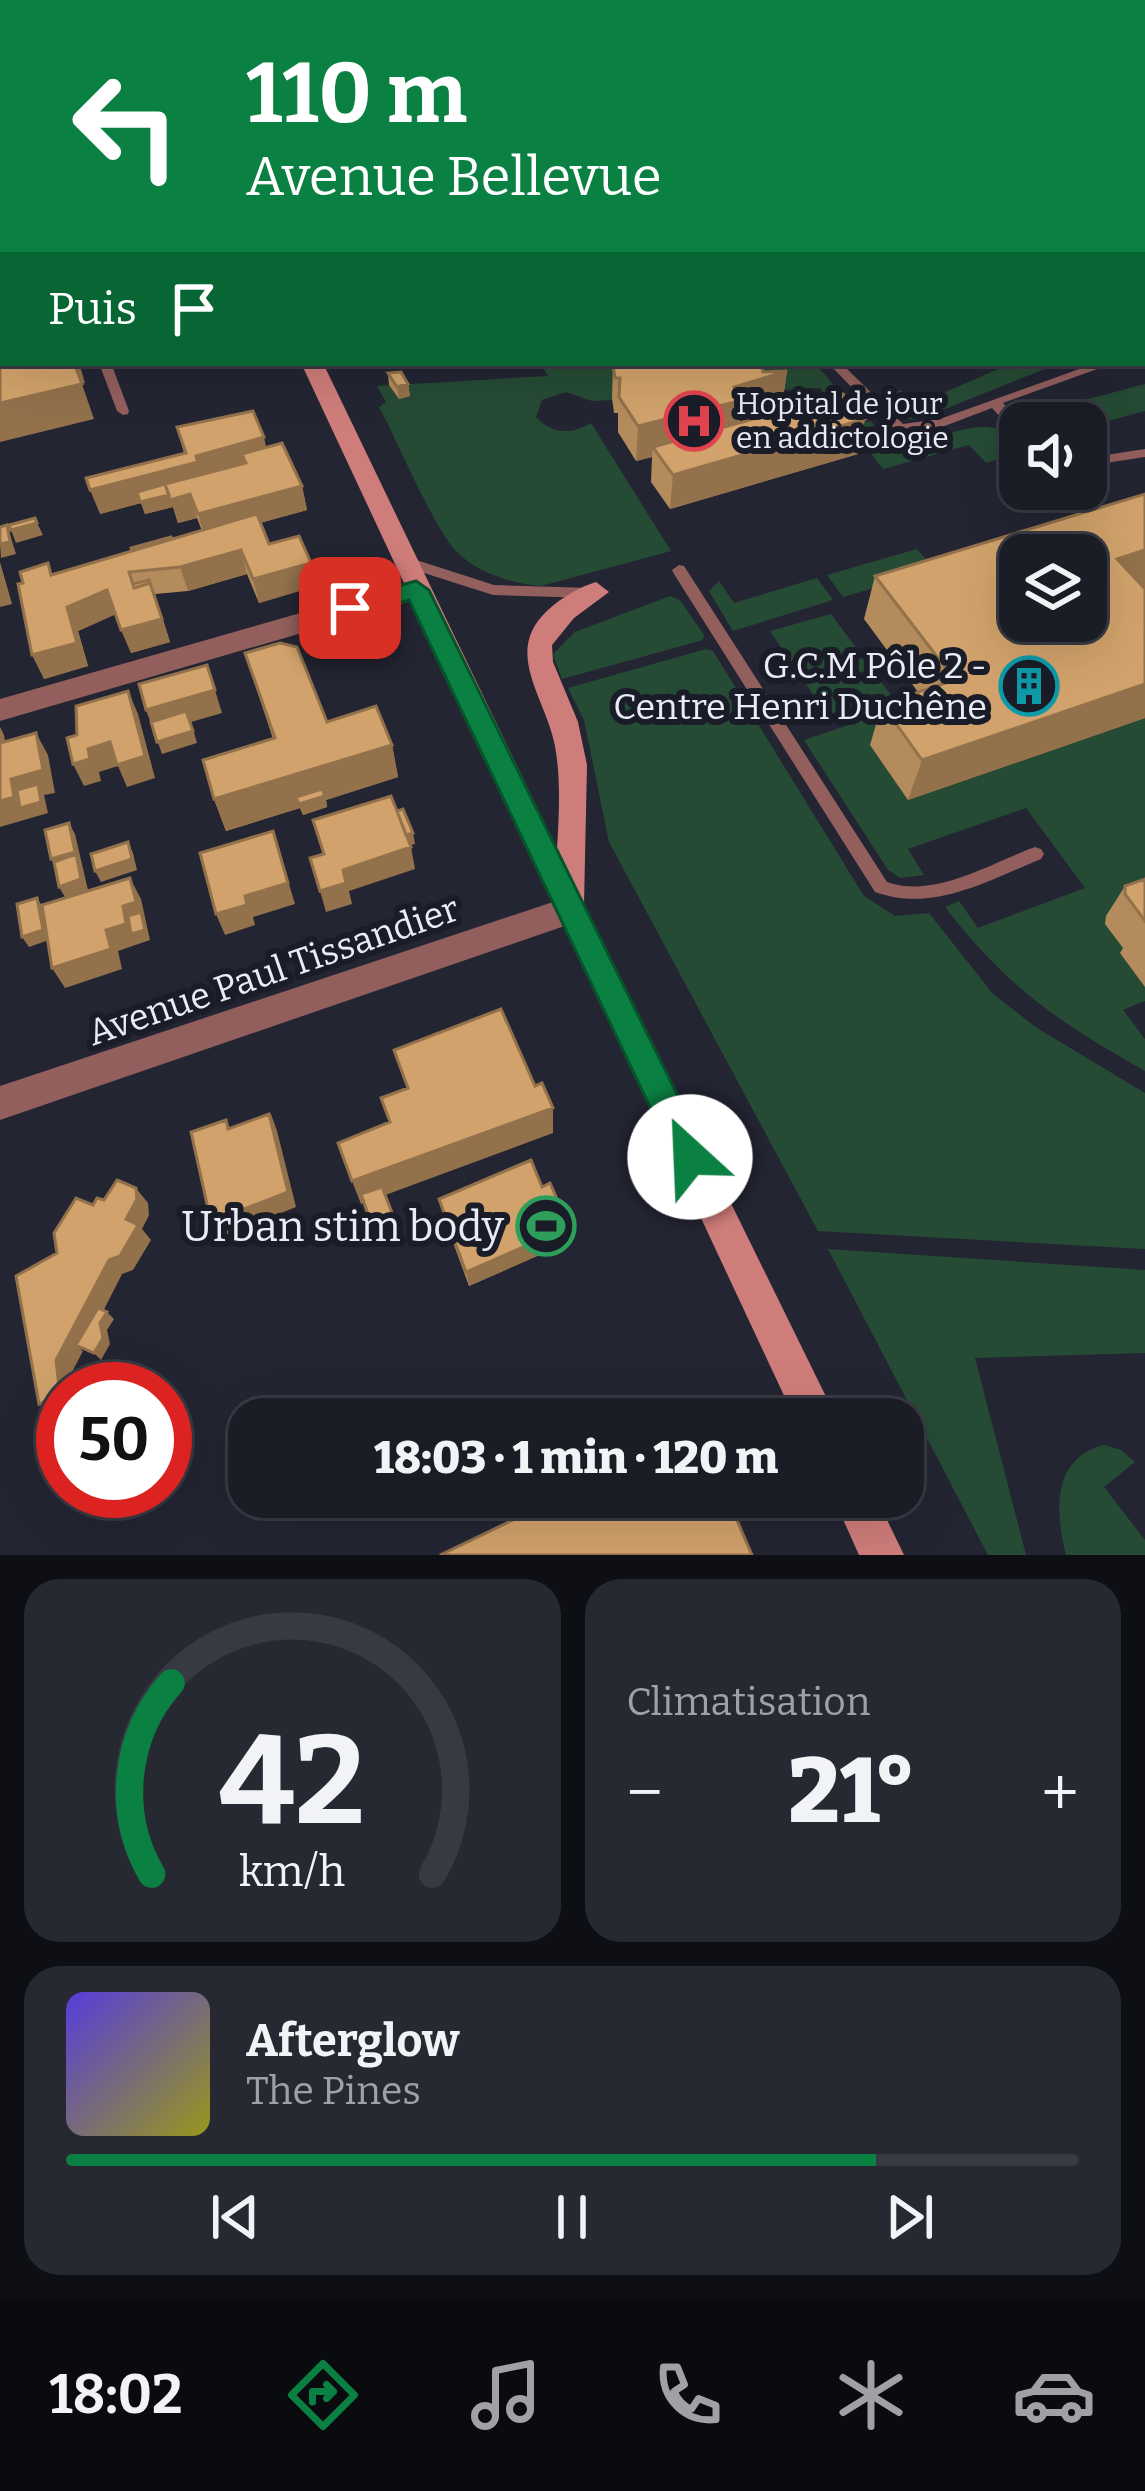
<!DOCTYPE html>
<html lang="fr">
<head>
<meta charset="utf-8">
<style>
  :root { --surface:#1a1c26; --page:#272932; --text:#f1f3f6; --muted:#9fa1a7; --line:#383a43; --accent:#0b8043 }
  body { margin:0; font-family:Bitter,serif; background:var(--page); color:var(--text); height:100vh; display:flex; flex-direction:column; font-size:45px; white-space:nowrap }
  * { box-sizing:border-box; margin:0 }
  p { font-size:39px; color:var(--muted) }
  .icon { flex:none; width:66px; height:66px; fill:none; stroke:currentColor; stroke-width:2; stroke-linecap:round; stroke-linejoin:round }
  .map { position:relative; height:1555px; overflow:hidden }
  .details { display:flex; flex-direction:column; gap:24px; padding:24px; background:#0e0f15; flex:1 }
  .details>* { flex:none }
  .hud { position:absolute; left:0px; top:0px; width:1146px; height:366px; box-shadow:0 12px 48px #0002,0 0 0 3px var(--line); background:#0b8043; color:#fff; overflow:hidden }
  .controls { position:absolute; left:999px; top:402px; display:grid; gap:24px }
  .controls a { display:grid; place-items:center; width:108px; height:108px; border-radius:24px; background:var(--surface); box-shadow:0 12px 48px #0002,0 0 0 3px var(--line); font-size:60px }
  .speed { position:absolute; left:36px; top:1362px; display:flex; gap:24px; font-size:60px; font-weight:700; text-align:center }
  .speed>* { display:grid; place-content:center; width:156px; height:156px; border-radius:50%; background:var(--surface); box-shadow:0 12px 48px #0002,0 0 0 3px var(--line); line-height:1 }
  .speed .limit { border:18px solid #d22; background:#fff; color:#111 }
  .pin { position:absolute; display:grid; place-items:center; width:102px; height:102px; color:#fff; margin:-51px; border-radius:24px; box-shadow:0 6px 18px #0006 }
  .me { position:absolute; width:132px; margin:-66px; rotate:335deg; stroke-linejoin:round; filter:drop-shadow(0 0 9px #0008) }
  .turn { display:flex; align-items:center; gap:42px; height:252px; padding:0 48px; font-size:54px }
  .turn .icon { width:156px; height:156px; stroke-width:2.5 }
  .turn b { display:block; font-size:84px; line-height:102px }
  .then { display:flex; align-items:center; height:114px; padding:0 48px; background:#0003; gap:24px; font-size:45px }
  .big { font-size:90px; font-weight:800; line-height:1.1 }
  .details .widget { flex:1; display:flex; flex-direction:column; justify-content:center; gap:18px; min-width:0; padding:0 42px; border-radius:36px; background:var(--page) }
  .details .dial { align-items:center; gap:0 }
  .dial svg { height:312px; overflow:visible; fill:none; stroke:var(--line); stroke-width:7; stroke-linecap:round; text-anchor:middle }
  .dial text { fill:var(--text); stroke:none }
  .song { display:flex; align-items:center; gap:36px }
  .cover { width:144px; height:144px; border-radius:18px; background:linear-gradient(135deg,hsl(250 70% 55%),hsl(60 70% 35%)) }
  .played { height:12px; border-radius:6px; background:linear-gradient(90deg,var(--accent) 80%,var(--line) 80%) }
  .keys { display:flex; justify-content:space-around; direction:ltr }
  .heat { display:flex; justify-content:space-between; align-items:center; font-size:66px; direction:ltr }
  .details .tiles { flex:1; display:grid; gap:24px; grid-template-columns:1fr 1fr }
  .widget:last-child { grid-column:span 2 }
  .trip { position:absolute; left:228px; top:1398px; width:696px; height:120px; border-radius:36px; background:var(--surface); box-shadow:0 12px 48px #0002,0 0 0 3px var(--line); font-weight:800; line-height:120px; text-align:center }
  .tabs { display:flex; height:192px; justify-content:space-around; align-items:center; background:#0a0b0f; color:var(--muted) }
  .tabs .icon { width:84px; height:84px }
  .tabs .selected { color:var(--accent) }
  .tabs b { font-size:54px; color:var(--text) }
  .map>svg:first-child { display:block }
  .green { fill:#264b35 }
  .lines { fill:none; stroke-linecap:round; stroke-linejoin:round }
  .lane { fill:#925f5d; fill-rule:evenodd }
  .street { fill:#925f5d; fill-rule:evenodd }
  .secondary { fill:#cf7d7b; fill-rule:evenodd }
  .wall { fill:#b48b5c }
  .shaded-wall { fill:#92714b }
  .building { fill:#d1a26b; stroke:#92714b; stroke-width:3; fill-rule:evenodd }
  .route { fill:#0b8043; stroke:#07532c; stroke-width:3 }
  .labels { text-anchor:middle; stroke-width:12; stroke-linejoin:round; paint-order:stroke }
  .far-poi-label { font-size:30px; fill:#eaecf5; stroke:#1a1c28; text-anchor:start }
  .poi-label { font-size:36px; fill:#eaecf5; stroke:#1a1c28; text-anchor:end }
  .street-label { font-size:36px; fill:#eaecf5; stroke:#1a1c28 }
  .near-poi-label { font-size:42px; fill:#eaecf5; stroke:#1a1c28; text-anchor:end }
</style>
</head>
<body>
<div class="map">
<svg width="1145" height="1555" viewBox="0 0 1145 1555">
  <rect width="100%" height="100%" fill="#232533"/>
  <path class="green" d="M540,363H815L849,403L835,407L820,388L592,401L566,392L542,400L536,417C551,434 572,435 591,423L671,551L541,586C513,584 474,572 455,550C431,522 399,444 379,407L386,402L377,386L548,376Z
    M1012,363H1060L917,420L897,417L880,399L900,390L918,404Z
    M1145,384V411L1086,427V423H1029L1019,409L1028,400L1047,410Z
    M870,421C876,427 882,435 891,439C927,454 1001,396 1020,452L986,463L969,445L883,469L850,427Z
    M917,549L935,570L843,597L827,575Z
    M817,578L833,600L733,631L709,591L719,581L734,603Z
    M670,596L680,600L704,635L703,640L562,679L553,654L575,632Z
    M831,614L894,699L831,721L770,631Z
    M706,649L713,651L864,896L895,916L929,913L993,994L1037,1028L1145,1093V1249L818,1231L609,842L584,720L568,688Z
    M902,707L908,800L1145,718V902L1125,951L1145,986V1001L1123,1010L1145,1039V1071C1058,1022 1007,987 945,907L959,901L978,928L1085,888L1026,808L908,849L924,875L900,878L888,870L804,740Z
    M828,1249L1145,1270V1353L975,1358L1026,1555H988Z
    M1104,1445L1121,1450L1135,1462L1104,1487L1145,1540V1555H1066C1055,1511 1052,1458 1104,1445Z"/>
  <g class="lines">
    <path class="lane" d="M191,0H201L203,3H193Z
      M302,0H312V3H302Z
      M3,11V17L0,18V12Z
      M1143,52H1145V58H1143Z
      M1145,302V311L1143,312V303Z
      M3,338V346L0,347V339Z
      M1145,350V358L1143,359V351Z
      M99,363H111L129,411L128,414L123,415L117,411Z
      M828,363H841L903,424L940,419L1096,363H1114L1003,403L1021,423L1020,434L1015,433L992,408L942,427L895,432Z
      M1145,449V457L1086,466V458Z
      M404,556L494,585L589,588L596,593L589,598L493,595L399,565L397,561Z
      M679,565L684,566L887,882C935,899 991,863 1035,847L1041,849L1044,854L1041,859C987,881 933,913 875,892L674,574L672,570Z"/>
    <path class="street" d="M416,580L429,590L425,597L0,721V699Z
      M571,896L582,900L587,910L582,920L0,1120V1086Z"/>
    <path class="secondary" d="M101,0H119L121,3H103Z
      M138,0H154L156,3H140Z
      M301,363H323L557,849C559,815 561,780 555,746C546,697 502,652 548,610C561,598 579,587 596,582L609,592L574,618L552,645L553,662L578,722L587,765L584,904L837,1419H795Z
      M833,1497H876L904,1555H859Z"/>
  </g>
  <path class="wall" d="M918,0H1074L1075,3H921Z
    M1143,90H1145V279H1143Z
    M613,364L763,372L787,371L782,405L740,418V423L865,419L858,454L670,509L651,482L652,457L636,461L618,432V413H614L612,398Z
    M388,373L408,384L410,396L399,399L389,385Z
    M177,427L266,447L302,486L307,510L260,523L269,544L316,586L259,603L247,574L188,591L155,594L170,642L131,653L116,614L78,631L88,666L44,679L23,583L202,531L197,518L178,523L173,507L145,514L141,503L100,514L184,453Z
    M875,576L1144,587L1145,718L908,800L870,745L882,704L918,692L864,619Z
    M245,653L327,722L392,745L398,777L326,800L327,807L303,815L300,808L226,831L214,799L273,739Z
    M1145,879V987L1120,953L1123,948L1105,924L1106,916L1125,886Z
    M542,1187L569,1227V1242L469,1286L443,1215L439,1199Z"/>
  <path class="shaded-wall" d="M866,0H904L903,3H865Z
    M0,246H3V272L0,265Z
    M0,297H3L2,323L0,318Z
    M74,363H79L85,383L81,384Z
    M787,371L782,405L740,418L738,434L653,447L652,457L636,461L638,426L734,387Z
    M82,384L94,419L0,442V403Z
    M408,384L410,396L399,399L397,387Z
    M865,419L858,454L670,509L673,475Z
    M264,437L269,461L242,454L246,467L190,494L197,518L178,523L173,507L145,514L141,503L100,514L90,490L196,456Z
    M302,486L307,510L205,538L198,514Z
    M37,523L43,535L16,543L11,530Z
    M7,525L16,554L1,558L0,544Z
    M241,550L247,574L188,591L180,567Z
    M1145,550V587L1098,602L1117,559Z
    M0,562L12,604L0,607Z
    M311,563L316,586L259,603L253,579Z
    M129,572L139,599L150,583L170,642L131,653L121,630L142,612Z
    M107,590L116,614L78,631L88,666L44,679L32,655L67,607Z
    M1145,684V718L908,800L922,760Z
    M215,690L222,713L191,722L197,743L162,754L146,710Z
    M128,691L138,714L155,778L127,787L118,766L99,772L101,781L84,786L73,764L88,749Z
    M0,727L4,735L9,766L0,750Z
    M36,733L48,755L55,793L44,795L48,813L0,827V801Z
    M392,745L398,777L326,800L327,807L303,815L300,808L226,831L214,799Z
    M69,823L75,834L88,890L65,897L59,887L58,870L51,859Z
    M273,831L295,904L253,917L255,925L225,935L216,914L245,896Z
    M413,833L415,844L406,846L404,835Z
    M128,842L133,853L137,870L101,882L95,871Z
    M411,847L415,869L349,891L352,904L326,912L320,891L343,870Z
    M130,878L141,899L150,940L118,951L122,969L65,988L52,968L106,930L123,906Z
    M37,898L44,909L49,940L29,947L22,937Z
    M553,1108V1133L361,1204L352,1181Z
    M271,1114L277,1131L296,1207L222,1237L211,1222L228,1129L226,1120L235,1137Z
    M136,1188L148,1203L149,1215L142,1229L151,1240L133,1270L122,1274L84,1349L76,1345L83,1351L72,1372L74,1389H63V1411L55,1415L39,1404L56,1360L126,1219Z
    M396,1223L398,1230L377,1239L374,1232Z
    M569,1227V1242L469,1286L466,1272Z
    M107,1312L114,1319L107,1330L110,1344L101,1360L94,1353L100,1323Z"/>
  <path class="building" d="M311,0H747V3H309Z
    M973,0H1074L1075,3H981Z
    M1143,90H1145V236H1143Z
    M0,178L3,188V246H0Z
    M0,270H3V297H0Z
    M3,345V363H74L82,384L0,403V346Z
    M623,363H760L763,372L787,371L734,387L743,400L638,426L619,397L620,378H615L613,364Z
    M401,372L408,384L397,387L388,373Z
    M843,394L865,419L673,475L653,447Z
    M253,411L264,437L196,456L198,462L90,490L86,478L186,453L177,427Z
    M282,443L302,486L198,514L190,494L170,500L165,484L246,463L242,454Z
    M165,484L169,495L140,502L137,492Z
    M1145,494V550L1117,559L1145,589V684L922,760L882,704L955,680L875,576ZM1020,555H1086V621H1020Z
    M257,514L269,544L299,536L311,563L253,579L241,550L180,567L129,572L134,588L150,583L162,619L121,630L107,590L67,607L77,643L32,655L18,584L23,583L20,572L48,563L51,575Z
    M35,518L37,523L11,530L9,525Z
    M7,525L10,542L0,544V527Z
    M171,537L172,539L132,551L131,548Z
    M149,580L154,595L150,583L134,588L133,584Z
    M280,643L297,647L327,722L376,706L392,745L214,799L203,760L275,738L245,653Z
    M207,665L215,690L146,710L139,684Z
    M128,691L145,756L117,765L110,742L88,749L90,759L73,764L67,738L77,735L76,706Z
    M186,711L193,731L157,742L151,722Z
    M36,733L43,770L11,779L14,797L0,801V743Z
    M38,784L41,802L20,808L17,790Z
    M322,789L325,796L299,804L296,797Z
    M391,796L411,847L343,870L346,883L320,891L310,858L324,854L313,820Z
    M403,809L413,833L406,835L397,811Z
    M69,823L75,852L51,859L45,830Z
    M273,831L288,883L245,896L247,905L216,914L200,853Z
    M128,842L132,859L95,871L91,854Z
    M76,854L81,879L59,887L54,862Z
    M130,878L136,902L123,906L126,924L106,930L111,949L52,968L42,905Z
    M1145,879V921L1125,894V886Z
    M37,898L43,930L22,937L17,904Z
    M141,912L145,930L131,934L128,916Z
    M501,1009L535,1086L542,1083L553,1108L352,1181L338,1143L390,1122L381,1098L408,1088L394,1050Z
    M269,1114L288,1192L211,1222L191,1132L226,1120L228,1129Z
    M531,1160L542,1187L550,1183L569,1227L466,1272L439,1199Z
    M117,1180L136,1188L137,1199L126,1219L138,1225L120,1256L109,1260L56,1360L60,1394L39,1404L16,1276L57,1253L54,1233L76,1198L93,1205L97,1198L104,1200Z
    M382,1187L396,1223L374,1232L361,1194Z
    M98,1308L107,1312L100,1323L103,1338L94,1353L76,1345Z
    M63,1402V1449L55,1453L47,1409Z
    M561,1497H727L752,1555H440Z"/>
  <path class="route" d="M416,581L429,590L702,1145L707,1157L702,1168L690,1173L679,1168L409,600L350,617L337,608L341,602Z"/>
  <defs>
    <g id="hospital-ring" transform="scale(3)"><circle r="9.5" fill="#1a1c28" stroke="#e0444e" stroke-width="1.5"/><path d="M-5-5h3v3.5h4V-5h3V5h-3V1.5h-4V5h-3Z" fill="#e0444e"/></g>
    <g id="building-ring" transform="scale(3)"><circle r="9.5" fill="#1a1c28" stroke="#0f9aa8" stroke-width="1.5"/><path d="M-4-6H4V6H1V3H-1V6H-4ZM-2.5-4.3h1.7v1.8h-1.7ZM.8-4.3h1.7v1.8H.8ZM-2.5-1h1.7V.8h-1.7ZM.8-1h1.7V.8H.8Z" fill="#0f9aa8"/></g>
    <g id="stadium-ring" transform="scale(3)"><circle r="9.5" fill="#1a1c28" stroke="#2e9e5b" stroke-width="1.5"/><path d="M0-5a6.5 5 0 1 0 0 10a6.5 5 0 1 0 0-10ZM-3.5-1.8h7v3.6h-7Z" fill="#2e9e5b"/></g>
  </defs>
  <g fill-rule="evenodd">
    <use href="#hospital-ring" x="694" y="421"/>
    <use href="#building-ring" x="1029" y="686"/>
    <use href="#stadium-ring" x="546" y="1226"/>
  </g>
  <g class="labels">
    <g class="far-poi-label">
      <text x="736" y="414">Hopital de jour<tspan x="736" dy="34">en addictologie</tspan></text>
    </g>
    <g class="poi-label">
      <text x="987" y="678">G.C.M Pôle 2 -<tspan x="987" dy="41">Centre Henri Duchêne</tspan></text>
    </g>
    <g class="street-label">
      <text transform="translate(273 970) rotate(-19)" y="13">Avenue Paul Tissandier</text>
    </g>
    <g class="near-poi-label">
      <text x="504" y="1241">Urban stim body</text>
    </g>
  </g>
</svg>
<div class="controls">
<a><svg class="icon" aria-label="sound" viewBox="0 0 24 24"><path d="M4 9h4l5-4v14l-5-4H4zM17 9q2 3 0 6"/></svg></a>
<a><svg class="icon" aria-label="layers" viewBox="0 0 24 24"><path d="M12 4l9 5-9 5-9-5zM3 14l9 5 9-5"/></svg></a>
</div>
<div class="speed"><div class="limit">50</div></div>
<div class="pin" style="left:350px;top:608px;background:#d93025"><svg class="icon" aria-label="arrive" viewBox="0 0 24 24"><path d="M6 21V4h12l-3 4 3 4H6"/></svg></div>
<svg class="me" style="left:690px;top:1157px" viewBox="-20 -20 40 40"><circle r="19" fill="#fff"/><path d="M0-13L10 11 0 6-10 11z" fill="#0b8043"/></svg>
<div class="trip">18:03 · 1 min · 120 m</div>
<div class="hud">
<div class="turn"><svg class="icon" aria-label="left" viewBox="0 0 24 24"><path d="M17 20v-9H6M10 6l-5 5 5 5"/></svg><div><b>110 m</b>Avenue Bellevue</div></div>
<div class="then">Puis<svg class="icon" aria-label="arrive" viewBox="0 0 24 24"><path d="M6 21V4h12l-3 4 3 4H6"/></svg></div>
</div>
</div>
<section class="details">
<div class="tiles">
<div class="widget dial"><svg viewBox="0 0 100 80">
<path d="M14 69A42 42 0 1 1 86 69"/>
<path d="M14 69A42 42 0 0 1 19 20" stroke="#0b8043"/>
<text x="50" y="56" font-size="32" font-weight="700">42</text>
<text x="50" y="72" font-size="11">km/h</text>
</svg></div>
<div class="widget"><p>Climatisation</p>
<div class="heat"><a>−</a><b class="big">21°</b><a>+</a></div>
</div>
<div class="widget">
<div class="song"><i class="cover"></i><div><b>Afterglow</b><p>The Pines</p></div></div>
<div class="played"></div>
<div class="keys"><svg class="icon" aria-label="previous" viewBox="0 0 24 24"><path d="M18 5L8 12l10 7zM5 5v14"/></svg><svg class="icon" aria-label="pause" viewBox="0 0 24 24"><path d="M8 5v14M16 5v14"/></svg><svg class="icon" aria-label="next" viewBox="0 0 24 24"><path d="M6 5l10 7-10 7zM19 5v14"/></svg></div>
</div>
</div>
</section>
<nav class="tabs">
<b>18:02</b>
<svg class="icon selected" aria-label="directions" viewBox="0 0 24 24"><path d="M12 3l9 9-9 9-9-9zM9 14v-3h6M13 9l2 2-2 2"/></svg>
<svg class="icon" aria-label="music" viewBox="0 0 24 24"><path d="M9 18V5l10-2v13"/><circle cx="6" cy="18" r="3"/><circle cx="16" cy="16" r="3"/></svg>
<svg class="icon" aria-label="phone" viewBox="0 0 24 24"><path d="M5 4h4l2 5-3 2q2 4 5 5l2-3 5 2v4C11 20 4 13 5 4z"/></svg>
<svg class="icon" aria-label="climate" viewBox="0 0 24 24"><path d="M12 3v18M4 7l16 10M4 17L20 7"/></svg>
<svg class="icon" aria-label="car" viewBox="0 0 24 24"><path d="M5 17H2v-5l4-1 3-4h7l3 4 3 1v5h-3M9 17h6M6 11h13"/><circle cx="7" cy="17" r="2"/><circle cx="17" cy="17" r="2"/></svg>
</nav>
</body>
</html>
